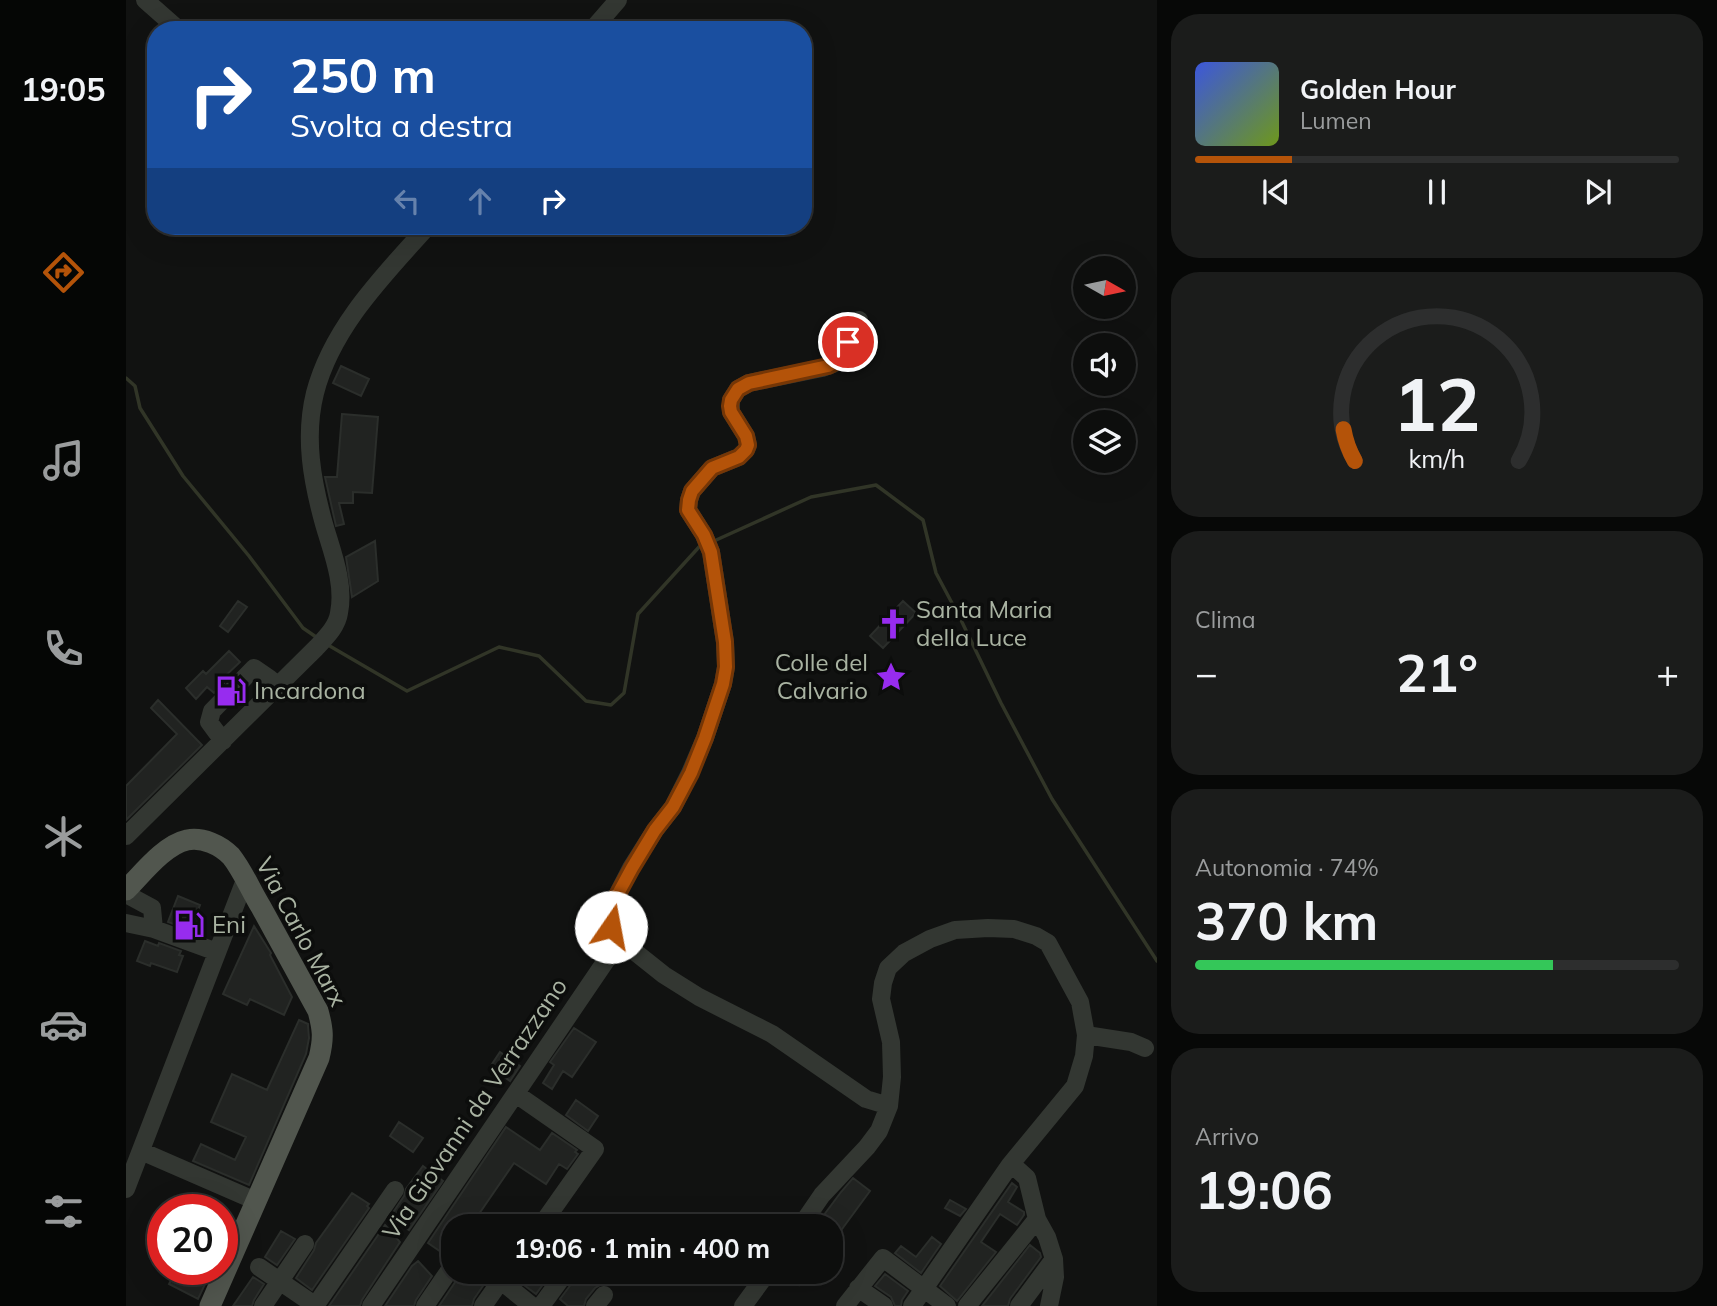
<!DOCTYPE html>
<html lang="it">
<head>
<meta charset="utf-8">
<style>
  :root { --surface:#0d0e0d; --page:#1b1c1b; --text:#f1f3f6; --muted:#9a9c9d; --line:#2d2e2e; --accent:#b45309 }
  body { margin:0; font-family:Mulish,sans-serif; background:var(--page); color:var(--text); height:100vh; display:flex; flex-direction:column; font-size:26px; white-space:nowrap }
  * { box-sizing:border-box; margin:0 }
  p { font-size:23px; color:var(--muted) }
  .icon { flex:none; width:38px; height:38px; fill:none; stroke:currentColor; stroke-width:2; stroke-linecap:round; stroke-linejoin:round }
  .map { position:relative; flex:1; overflow:hidden }
  .sheet { display:flex; flex-direction:column; gap:14px; padding:14px; background:#070807; width:560px }
  .sheet>* { flex:none }
  .banner { position:absolute; left:21px; top:21px; width:665px; height:214px; border-radius:28px; box-shadow:0 7px 28px #0002,0 0 0 2px var(--line); background:#1a4fa0; color:#fff; overflow:hidden }
  .needle { width:46px; rotate:99deg }
  .buttons { position:absolute; left:947px; top:256px; display:grid; gap:14px }
  .buttons a { display:grid; place-items:center; width:63px; height:63px; border-radius:50%; background:var(--surface); box-shadow:0 7px 28px #0002,0 0 0 2px var(--line); font-size:35px }
  .speed { position:absolute; left:21px; top:1194px; display:flex; gap:14px; font-size:35px; font-weight:700; text-align:center }
  .speed>* { display:grid; place-content:center; width:91px; height:91px; border-radius:50%; background:var(--surface); box-shadow:0 7px 28px #0002,0 0 0 2px var(--line); line-height:1 }
  .speed .limit { border:10px solid #d22; background:#fff; color:#111 }
  .pin { position:absolute; display:grid; place-items:center; width:60px; height:60px; color:#fff; margin:-30px; border:4px solid #fff; border-radius:50%; box-shadow:0 2px 7px #0007 }
  .me { position:absolute; width:77px; margin:-38px; rotate:12deg; stroke-linejoin:round; filter:drop-shadow(0 0 5px #0008) }
  .turn { display:flex; align-items:center; gap:24px; height:147px; padding:0 28px; font-size:32px }
  .turn .icon { width:91px; height:91px; stroke-width:2.5 }
  .turn b { display:block; font-size:49px; line-height:60px }
  .lanes { display:flex; align-items:center; height:66px; padding:0 28px; background:#0003; justify-content:center; gap:35px; direction:ltr }
  .lanes .off { opacity:.35 }
  .big { font-size:52px; font-weight:700; line-height:1.1 }
  .sheet .card { flex:1; display:flex; flex-direction:column; justify-content:center; gap:10px; min-width:0; padding:0 24px; border-radius:28px; background:var(--page) }
  .sheet .dial { align-items:center; gap:0 }
  .dial svg { height:182px; overflow:visible; fill:none; stroke:var(--line); stroke-width:7; stroke-linecap:round; text-anchor:middle }
  .dial text { fill:var(--text); stroke:none }
  .song { display:flex; align-items:center; gap:21px }
  .cover { width:84px; height:84px; border-radius:10px; background:linear-gradient(135deg,hsl(230 70% 55%),hsl(80 70% 35%)) }
  .played { height:7px; border-radius:4px; background:linear-gradient(90deg,var(--accent) 20%,var(--line) 20%) }
  .keys { display:flex; justify-content:space-around; direction:ltr }
  .heat { display:flex; justify-content:space-between; align-items:center; font-size:38px; direction:ltr }
  .charge { height:10px; border-radius:5px; background:linear-gradient(90deg,#34c759 74%,var(--line) 0) }
  .trip { position:absolute; left:315px; top:1214px; width:402px; height:70px; border-radius:28px; background:var(--surface); box-shadow:0 7px 28px #0002,0 0 0 2px var(--line); font-weight:700; line-height:70px; text-align:center }
  main { display:flex; flex:1; min-height:0 }
  .tab-bar { display:flex; flex-direction:column; width:126px; justify-content:space-around; align-items:center; background:#050605; color:var(--muted) }
  .tab-bar .icon { width:49px; height:49px }
  .tab-bar .active { color:var(--accent) }
  .tab-bar b { font-size:32px; color:var(--text) }
  .map>svg:first-child { display:block }
  .lines { fill:none; stroke-linecap:round; stroke-linejoin:round }
  .stream { stroke:#313527; stroke-width:3.5 }
  .building { fill:#212321; stroke:#2b2e2b; stroke-width:2 }
  .minor { stroke:#333732; stroke-width:18 }
  .major { stroke:#51564e; stroke-width:21 }
  .route-casing { stroke:#753606; stroke-width:18 }
  .route { stroke:#b45309; stroke-width:12 }
  .labels { text-anchor:middle; stroke-width:7; stroke-linejoin:round; paint-order:stroke }
  .poi-label { font-size:24px; fill:#a9b3a2; stroke:#0c0d0c; text-anchor:start }
  .street-label { font-size:24px; fill:#a9b3a2; stroke:#0c0d0c }
</style>
</head>
<body>
<main>
<nav class="tab-bar">
<b>19:05</b>
<svg class="icon active" aria-label="directions" viewBox="0 0 24 24"><path d="M12 3l9 9-9 9-9-9zM9 14v-3h6M13 9l2 2-2 2"/></svg>
<svg class="icon" aria-label="music" viewBox="0 0 24 24"><path d="M9 18V5l10-2v13"/><circle cx="6" cy="18" r="3"/><circle cx="16" cy="16" r="3"/></svg>
<svg class="icon" aria-label="phone" viewBox="0 0 24 24"><path d="M5 4h4l2 5-3 2q2 4 5 5l2-3 5 2v4C11 20 4 13 5 4z"/></svg>
<svg class="icon" aria-label="climate" viewBox="0 0 24 24"><path d="M12 3v18M4 7l16 10M4 17L20 7"/></svg>
<svg class="icon" aria-label="car" viewBox="0 0 24 24"><path d="M5 17H2v-5l4-1 3-4h7l3 4 3 1v5h-3M9 17h6M6 11h13"/><circle cx="7" cy="17" r="2"/><circle cx="17" cy="17" r="2"/></svg>
<svg class="icon" aria-label="filters" viewBox="0 0 24 24"><path d="M4 7h16M4 17h16"/><circle cx="9" cy="7" r="2"/><circle cx="15" cy="17" r="2"/></svg>
</nav>
<div class="map">
<svg width="1031" height="1306" viewBox="0 0 1031 1306">
  <rect width="100%" height="100%" fill="#111211"/>
  <g class="lines">
    <path class="stream" d="M0,378L9,386L14,408L57,476L123,556L177,628L193,639
      M588,541L685,497L750,485L797,520L810,573L835,620L875,703L926,799L1031,961
      M202,645L281,691L373,647L413,656L460,701L485,705L498,693L512,614L573,547L578,545"/>
  </g>
  <path class="building" d="M215,366L243,379L235,396L207,383Z
    M216,414L252,417L246,493L227,492V503H213L218,524L210,526L199,477H211Z
    M249,541L252,581L226,597L220,557Z
    M112,601L121,607L102,632L94,626Z
    M777,601L790,613L757,648L744,636Z
    M103,651L114,662L95,680L98,683L88,693L81,687L70,699L60,688L77,671L80,674Z
    M32,700L76,745L0,820V786L51,734L25,708Z
    M52,896L74,905L64,930L42,922Z
    M128,926L145,953L144,955L166,997L158,1015L124,999L121,1005L97,994Z
    M19,941L32,946L33,943L55,951L53,955L57,956L51,972L25,963L24,966L11,961Z
    M173,1020L182,1024V1026L183,1038L180,1054L123,1185L67,1161L75,1144L109,1160L120,1137L85,1122L106,1074L141,1090Z
    M448,1028L470,1042L446,1077L437,1071L426,1089L417,1083L428,1065L424,1062Z
    M374,1052L394,1066L384,1081L364,1067Z
    M450,1100L472,1116L462,1131L440,1115Z
    M273,1122L297,1138L287,1152L264,1136Z
    M380,1127L414,1150L426,1133L451,1150L449,1152L452,1154L441,1169L433,1164L420,1184L388,1163L344,1227H327V1251L325,1254L321,1256L302,1243Z
    M297,1166L317,1181L283,1230L264,1217L278,1196L280,1189Z
    M727,1178L744,1191L705,1244V1227H689L715,1192Z
    M886,1183L891,1187L882,1202L898,1212V1215L891,1225L874,1214L855,1242L870,1252L831,1301L814,1286Z
    M226,1193L243,1204L241,1206L243,1208L186,1290L170,1278L188,1250L190,1243Z
    M824,1200L840,1209L834,1216L819,1208Z
    M259,1225L274,1242L236,1300L234,1306H203Z
    M155,1231L169,1239L151,1265L139,1257Z
    M806,1237L815,1244L795,1273L769,1253L775,1246L790,1257Z
    M904,1245L914,1253L915,1257L884,1299L882,1306H856Z
    M292,1261L306,1276L290,1300L288,1306H259L286,1266Z
    M51,1269H59L81,1280L72,1299L43,1284Z
    M336,1272H346L359,1283L348,1299L346,1306H313Z
    M392,1272H426L410,1294L390,1279Z
    M451,1272H486L476,1284L469,1288L460,1299L458,1306H442L434,1299L449,1279Z
    M656,1272H683L673,1285Z
    M759,1274L782,1291L776,1300L775,1306H769L765,1297L749,1286Z
    M127,1277L138,1284L128,1300L126,1306H107Z"/>
  <g class="lines">
    <path class="minor" d="M19,0L53,30
      M466,30L492,0
      M733,320L717,355L707,364L696,368L623,383L612,389L605,400V412L620,436L622,445L620,450L613,457L586,468L566,491L563,500L562,510L578,535L585,552L599,642L600,667L597,684L579,738L564,773L547,807L529,830L505,868L487,903L485,927L494,940L538,975L573,997L646,1034L740,1099L763,1106
      M97,741L83,722L86,711L128,668L144,679L151,687
      M0,836L190,648C199,638 211,627 213,613C219,583 206,552 198,524C186,481 178,437 189,393C206,327 258,275 302,226
      M0,894L26,908L28,929
      M0,923L28,929L91,952
      M960,1035L1005,1042L1019,1048
      M390,1094L469,1149L414,1227
      M15,1151L130,1201
      M884,1165L891,1169L901,1178L911,1219L921,1237L928,1259L929,1277L923,1306
      M0,1189L119,880
      M674,1227L696,1195L741,1147L753,1131L763,1106L766,1077L765,1042L755,999L757,983L762,968L778,953L804,939L829,930L862,928L888,929L910,936L922,943L954,1002L960,1035L958,1056L949,1086L884,1165L786,1306
      M133,1267L190,1306
      M364,1272L406,1306
      M732,1288L758,1306
      M137,1306L179,1244
      M189,1306L269,1190
      M245,1306L494,940
      M299,1306L327,1265
      M357,1306L381,1272
      M415,1306L440,1272
      M469,1306L478,1295
      M617,1306L642,1272
      M719,1306L757,1258L821,1306
      M841,1306L911,1219
      M893,1306L928,1259"/>
    <path class="major" d="M0,890C16,874 38,845 61,840C77,837 94,845 105,856C117,871 125,891 135,907C154,942 173,976 192,1011C197,1029 198,1038 193,1058L84,1306"/>
  </g>
  <g class="lines">
    <g class="route-casing">
      <path id="route" d="M485,927L487,903L506,868L529,830L547,807L565,773L579,738L597,684L600,667L599,642L585,552L578,535L562,510L563,500L566,491L586,468L613,457L620,450L622,445L620,436L605,412L604,406L605,400L612,389L623,383L702,366C713,361 719,354 722,342"/>
    </g>
    <use href="#route" class="route"/>
  </g>
  <defs>
    <g id="church-bare" transform="scale(2.415)"><path d="M-1.2-6h2.4v3.5h3.3v2.4h-3.3V6h-2.4V-.1h-3.3v-2.4h3.3Z" fill="#972cef" stroke="#0c0d0c" stroke-width="2.5" paint-order="stroke"/></g>
    <g id="sight-bare" transform="scale(2.415)"><path d="M0-6L1.8-2.2L6-1.7L2.9 1.2L3.7 5.4L0 3.3L-3.7 5.4L-2.9 1.2L-6-1.7L-1.8-2.2Z" fill="#972cef" stroke="#0c0d0c" stroke-width="2.5" paint-order="stroke"/></g>
    <g id="fuel-bare" transform="scale(2.415)"><path d="M-5.5-6h7V0h2V4h1.3V-2.5L3-4.5l.8-.8L6-3V5H2.5V1h-1V6h-7ZM-4.2-4.7v3.2H.2V-4.7Z" fill="#972cef" stroke="#0c0d0c" stroke-width="2.5" paint-order="stroke"/></g>
  </defs>
  <g fill-rule="evenodd">
    <use href="#church-bare" x="767" y="624"/>
    <use href="#sight-bare" x="765" y="677"/>
    <use href="#fuel-bare" x="105" y="691"/>
    <use href="#fuel-bare" x="63" y="925"/>
  </g>
  <g class="labels">
    <g class="poi-label">
      <text x="790" y="618">Santa Maria<tspan x="790" dy="28">della Luce</tspan></text>
      <text x="742" y="671" text-anchor="end">Colle del<tspan x="742" dy="28">Calvario</tspan></text>
      <text x="128" y="699">Incardona</text>
      <text x="86" y="933">Eni</text>
    </g>
    <g class="street-label">
      <text transform="translate(175 932) rotate(62)" y="8">Via Carlo Marx</text>
      <text transform="translate(349 1109) rotate(-56)" y="8">Via Giovanni da Verrazzano</text>
    </g>
  </g>
</svg>
<div class="buttons">
<a><svg class="needle" viewBox="-14 -14 28 28"><path d="M0-13l5 13h-10z" fill="#e53935"/><path d="M0 13l5-13h-10z" fill="#9a9c9d"/></svg></a>
<a><svg class="icon" aria-label="sound" viewBox="0 0 24 24"><path d="M4 9h4l5-4v14l-5-4H4zM17 9q2 3 0 6"/></svg></a>
<a><svg class="icon" aria-label="layers" viewBox="0 0 24 24"><path d="M12 4l9 5-9 5-9-5zM3 14l9 5 9-5"/></svg></a>
</div>
<div class="speed"><div class="limit">20</div></div>
<div class="pin" style="left:722px;top:342px;background:#d93025"><svg class="icon" aria-label="arrive" viewBox="0 0 24 24"><path d="M6 21V4h12l-3 4 3 4H6"/></svg></div>
<svg class="me" style="left:485px;top:927px" viewBox="-20 -20 40 40"><circle r="19" fill="#fff"/><path d="M0-13L10 11 0 6-10 11z" fill="#b45309"/></svg>
<div class="trip">19:06 · 1 min · 400 m</div>
<div class="banner">
<div class="turn"><svg class="icon" aria-label="right" viewBox="0 0 24 24"><path d="M7 20v-9h11M14 6l5 5-5 5"/></svg><div><b>250 m</b>Svolta a destra</div></div>
<div class="lanes"><svg class="icon off" aria-label="left" viewBox="0 0 24 24"><path d="M17 20v-9H6M10 6l-5 5 5 5"/></svg><svg class="icon off" aria-label="ahead" viewBox="0 0 24 24"><path d="M12 20V5M6 11l6-6 6 6"/></svg><svg class="icon" aria-label="right" viewBox="0 0 24 24"><path d="M7 20v-9h11M14 6l5 5-5 5"/></svg></div>
</div>
</div>
<section class="sheet">
<div class="card">
<div class="song"><i class="cover"></i><div><b>Golden Hour</b><p>Lumen</p></div></div>
<div class="played"></div>
<div class="keys"><svg class="icon" aria-label="previous" viewBox="0 0 24 24"><path d="M18 5L8 12l10 7zM5 5v14"/></svg><svg class="icon" aria-label="pause" viewBox="0 0 24 24"><path d="M8 5v14M16 5v14"/></svg><svg class="icon" aria-label="next" viewBox="0 0 24 24"><path d="M6 5l10 7-10 7zM19 5v14"/></svg></div>
</div>
<div class="card dial"><svg viewBox="0 0 100 80">
<path d="M14 69A42 42 0 1 1 86 69"/>
<path d="M14 69A42 42 0 0 1 9 55" stroke="#b45309"/>
<text x="50" y="56" font-size="32" font-weight="700">12</text>
<text x="50" y="72" font-size="11">km/h</text>
</svg></div>
<div class="card"><p>Clima</p>
<div class="heat"><a>−</a><b class="big">21°</b><a>+</a></div>
</div>
<div class="card"><p>Autonomia · 74%</p><b class="big">370 km</b><div class="charge"></div></div>
<div class="card"><p>Arrivo</p><b class="big">19:06</b></div>
</section>
</main>
</body>
</html>
